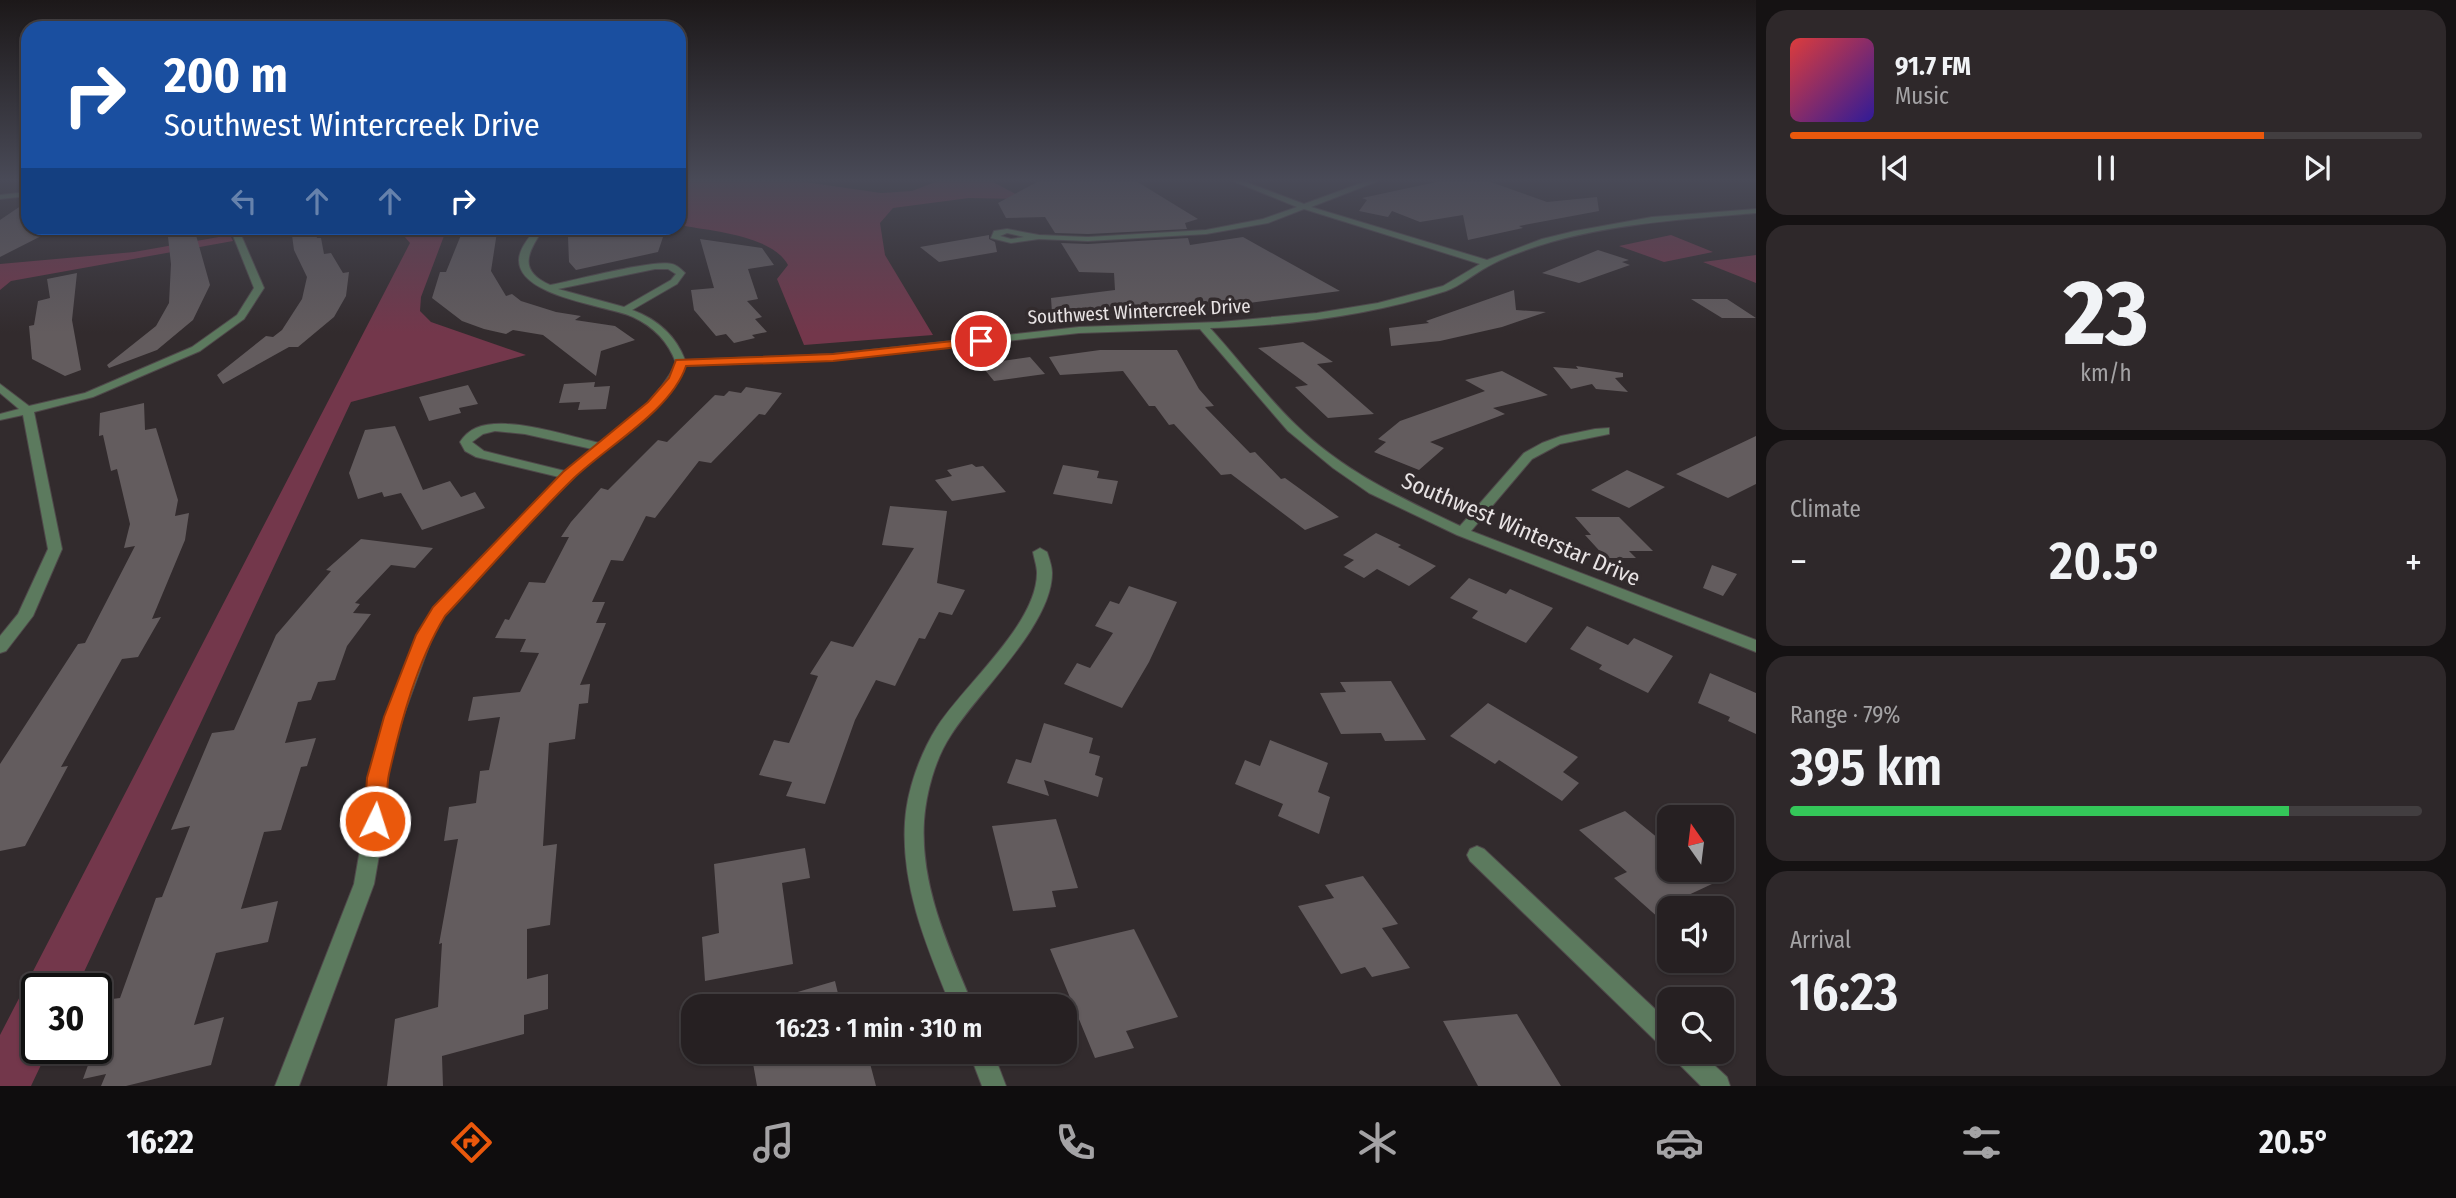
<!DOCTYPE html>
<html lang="en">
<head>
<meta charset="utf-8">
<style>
  :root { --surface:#262022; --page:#2e282a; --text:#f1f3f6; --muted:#a4a3a5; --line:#423e40; --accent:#ea580c }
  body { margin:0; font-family:"Fira Sans Condensed",sans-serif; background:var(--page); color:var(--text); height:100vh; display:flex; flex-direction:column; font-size:26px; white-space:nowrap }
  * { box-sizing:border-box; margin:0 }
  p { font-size:23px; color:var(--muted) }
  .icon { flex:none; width:38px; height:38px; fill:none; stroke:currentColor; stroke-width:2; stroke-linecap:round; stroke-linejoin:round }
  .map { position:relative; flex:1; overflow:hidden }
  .details { display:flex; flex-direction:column; gap:10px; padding:10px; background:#151213; width:700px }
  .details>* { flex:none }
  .hud { position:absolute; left:21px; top:21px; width:665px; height:214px; border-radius:21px; box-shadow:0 2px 5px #0004,0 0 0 2px var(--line); background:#1a4fa0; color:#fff; overflow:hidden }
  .needle { width:46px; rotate:346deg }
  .fabs { position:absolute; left:1657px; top:805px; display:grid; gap:14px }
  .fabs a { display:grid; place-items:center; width:77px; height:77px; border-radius:14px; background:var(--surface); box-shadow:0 2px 5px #0004,0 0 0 2px var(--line); font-size:35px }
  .speed { position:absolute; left:21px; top:973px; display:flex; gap:14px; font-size:35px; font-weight:700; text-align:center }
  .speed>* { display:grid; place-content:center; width:91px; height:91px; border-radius:50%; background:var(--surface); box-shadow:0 2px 5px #0004,0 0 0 2px var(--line); line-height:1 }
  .speed .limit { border:4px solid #111; border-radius:10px; background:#fff; color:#111 }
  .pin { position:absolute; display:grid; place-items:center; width:60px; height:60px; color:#fff; margin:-30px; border:4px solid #fff; border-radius:50%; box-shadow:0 2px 7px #0007 }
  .me { position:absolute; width:77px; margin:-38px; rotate:4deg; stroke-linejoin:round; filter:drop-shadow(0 0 5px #0008) }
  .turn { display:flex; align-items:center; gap:24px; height:147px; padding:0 28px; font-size:32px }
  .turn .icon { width:91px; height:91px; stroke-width:2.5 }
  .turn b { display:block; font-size:49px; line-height:60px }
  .lanes { display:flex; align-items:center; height:66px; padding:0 28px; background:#0003; justify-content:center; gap:35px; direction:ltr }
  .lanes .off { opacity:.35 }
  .big { font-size:52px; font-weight:600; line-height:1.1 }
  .details .card { flex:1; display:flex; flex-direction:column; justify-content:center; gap:10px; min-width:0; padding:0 24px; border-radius:21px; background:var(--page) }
  .details .dial { align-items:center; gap:0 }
  .dial b { font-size:91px; line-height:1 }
  .song { display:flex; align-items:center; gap:21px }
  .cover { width:84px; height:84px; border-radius:10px; background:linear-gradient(135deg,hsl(0 70% 55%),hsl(250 70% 35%)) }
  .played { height:7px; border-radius:4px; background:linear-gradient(90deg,var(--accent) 75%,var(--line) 75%) }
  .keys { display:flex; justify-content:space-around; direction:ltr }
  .heat { display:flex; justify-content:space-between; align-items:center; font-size:38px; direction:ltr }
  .charge { height:10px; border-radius:5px; background:linear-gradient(90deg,#34c759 79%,var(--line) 0) }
  .trip { position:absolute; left:681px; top:994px; width:396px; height:70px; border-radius:21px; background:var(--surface); box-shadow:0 2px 5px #0004,0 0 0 2px var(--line); font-weight:600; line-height:70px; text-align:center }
  .menu { display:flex; height:112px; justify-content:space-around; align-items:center; background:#0f0d0e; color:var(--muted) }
  .menu .icon { width:49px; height:49px }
  .menu .on { color:var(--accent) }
  .menu b { font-size:32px; color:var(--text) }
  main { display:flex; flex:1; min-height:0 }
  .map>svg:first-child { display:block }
  .green { fill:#73374b }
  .building { fill:#635c5e }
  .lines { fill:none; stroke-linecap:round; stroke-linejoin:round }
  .street-casing { stroke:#4f484a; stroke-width:2 }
  .street { fill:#5c7a5e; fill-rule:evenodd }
  .route { fill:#ea580c; stroke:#983908; stroke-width:2 }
  .labels { text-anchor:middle; stroke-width:7; stroke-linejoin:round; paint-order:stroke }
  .far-street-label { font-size:19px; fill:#e8e3e4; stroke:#322b2d }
  .street-label { font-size:23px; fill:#e8e3e4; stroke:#322b2d }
</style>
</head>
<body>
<main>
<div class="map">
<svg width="1756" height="1086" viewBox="0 0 1756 1086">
  <rect width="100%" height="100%" fill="#322b2d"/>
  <path class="green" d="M679,181H798L881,193L912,191L938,181H991L1025,199L969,198L893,208L880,223L885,255L933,335L804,345L777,279L788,265C772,235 710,231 679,225Z
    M397,228H447L421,297L420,311L431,322L526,355L351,402L76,989H37V1048H49L31,1086H0V1035L410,243Z
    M230,235L233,241L11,281L0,290V264L134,252Z
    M1671,235L1713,252L1664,262L1619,246Z
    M1756,255V283L1703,262Z"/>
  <path class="building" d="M1039,181H1136L1198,219L1185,223L1187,229L1088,234L1055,233L1045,217L1006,218L998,203Z
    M1441,181H1488L1547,202L1597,197L1599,211L1519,226L1523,228L1468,240L1463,215L1420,222L1392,211L1388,217L1359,211L1367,200L1362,198Z
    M28,201V228H57L0,257V220Z
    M167,228H194L210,285L193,320L157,350L109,368L107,365L156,326L169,303L171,264Z
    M291,228H314L317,238H321L324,254L331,253L343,273L349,272L346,296L334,317L298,347H289L223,384L217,375L266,336L273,337L282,330L302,299L307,277L294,250Z
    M495,228L494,232H497L491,271L506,296L512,294L521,301L556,312L581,316L575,320L615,326L635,340L601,351L596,376L543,335L513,330L506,334L484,329L462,321L432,298L440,272H446L463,230Z
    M581,228H628L629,233L664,234L658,252L576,270L569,262L568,237L581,236Z
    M989,235V239L995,242L997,252L939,262L920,247Z
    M1243,237L1340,291L1233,305L1197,307L1194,305L1052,313L1051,298L1115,290L1114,273L1079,272L1061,243L1088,244L1188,238L1190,245Z
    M700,239L762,248L774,265L748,269L758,299L747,301L762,317L755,319L767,332L752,335L755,338L734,343L726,334L716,336L694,310L691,290L714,288Z
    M1598,250L1629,260L1622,262L1630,265L1579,283L1542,273Z
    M77,273L72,320L81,370L65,376L32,359L29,326L34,325L38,301L50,298L47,279Z
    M1514,290L1516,310L1546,312L1502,327L1440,341L1391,346L1389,328L1429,323L1426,321Z
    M1691,299H1727L1756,318H1722Z
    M1303,342L1333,362L1317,364L1374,414L1328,418L1295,387L1308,385L1258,348Z
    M1100,350H1177L1199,389L1214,406L1205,407L1250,453L1255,452L1281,479L1285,478L1339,517L1305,530L1231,474L1221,475L1174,424L1169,425L1155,406H1149L1123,371L1060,375L1049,357Z
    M1030,357L1045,374L994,381L980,364Z
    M1576,366L1623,373V377L1615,378L1628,392L1596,389L1592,384L1571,389L1553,367L1578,369Z
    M1502,371L1548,395L1493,408L1505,414L1430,442L1444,448L1419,470L1374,452L1386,442L1378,439L1400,421L1485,391L1465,380Z
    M595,382L594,387L610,386L606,409L578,410L580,402L559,403L564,384Z
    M468,385L478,404L459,408L461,413L429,421L419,397Z
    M746,387L782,393L765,415L759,414L711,463L699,461L655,518L646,516L623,561L611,560L592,602H605L596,623H606L580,685L590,684L588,703L579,704L575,739L549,743L543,846L557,844L550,925L527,929V979L548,974V1009L524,1015V1034L442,1056L443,1086H387L395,1019L438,1007L442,943L439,944L458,839L444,841L449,807L476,803L480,771L489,770L500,717L468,721L473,697L520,692L539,653L520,652L526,639L495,638L505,619L509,620L529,582L545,583L569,537H561L571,522L601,488L608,490L658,440L667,442L715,395L724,396L729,391L741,393Z
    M144,403L145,430L156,428L178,500L175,516L189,513L185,540L152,619L161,617L138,657L122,659L61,767L68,766L25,846L0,851V764L78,644L85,643L135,546L124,548L130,524L117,469L111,471L103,435L99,436L100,413Z
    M395,426L423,490L450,481L461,497L475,492L485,508L422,530L401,493L384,497L382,492L358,499L349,473L365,430Z
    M1756,436V484L1728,498L1676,474Z
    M972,464L976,467L983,466L1006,492L952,501L935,480L952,476L947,470Z
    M1063,465L1099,471L1097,478L1118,481L1112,504L1053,494Z
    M1627,470L1665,487L1629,508L1591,490Z
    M890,506L947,511L937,583L965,590L952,615L939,612L925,639L919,638L895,686L876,680L855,720L825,804L786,796L792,782L759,775L774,740L789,743L818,676L810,674L831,641L853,647L914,548L882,545Z
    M1575,517H1619L1653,551H1629L1636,558H1606L1585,535H1591Z
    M1376,533L1401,545L1398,547L1436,566L1409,586L1377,569L1364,578L1344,567L1354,560L1343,555Z
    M361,539L433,548L415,568L391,565L355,603L360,604L353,613L371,614L347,646L335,680L318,682L311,700L298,702L285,743L316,738L307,766L301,767L281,830L264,832L241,909L278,901L268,942L216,953L194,1025L224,1017L211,1065L126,1086H101L106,1074L83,1079L112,999L120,998L156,898L162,897L190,826L171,830L212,733L234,730L276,635L331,571L326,570Z
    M1712,565L1737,574L1723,596L1703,588Z
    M1469,578L1506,594L1510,589L1553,608L1526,643L1472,618L1478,611L1450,598Z
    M1129,586L1177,602L1149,662L1122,708L1064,684L1077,663L1090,668L1113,633L1095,626L1110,601L1119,604Z
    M1587,626L1628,645L1634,638L1673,656L1648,693L1599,669L1602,665L1570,649Z
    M1710,673L1756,693V734L1728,721L1730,717L1698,703Z
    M1391,681L1426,740L1385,741L1381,733L1341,734L1320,693L1346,692L1340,682Z
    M1488,703L1578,757L1563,772L1579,783L1562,801L1499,760L1495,764L1450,736Z
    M1044,723L1093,738L1089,753L1100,756L1095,775L1103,778L1098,797L1044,780L1049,796L1007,783L1016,759L1031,763Z
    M1270,740L1328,763L1318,792L1330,797L1319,834L1278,816L1283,804L1235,784L1245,760L1260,766Z
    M1625,811L1670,848V870H1695L1712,884L1682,898L1694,908H1670V928L1614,878L1627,872L1579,830Z
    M1056,819L1078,888L1052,891L1056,907L1013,911L992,826Z
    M805,848L810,878L782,883L793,964L705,981L702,937L719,933L714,864Z
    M1363,876L1398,924L1382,928L1410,968L1372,977L1365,967L1341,974L1298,906L1334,898L1325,885Z
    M1134,929L1178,1017L1126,1031L1134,1048L1095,1058L1050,949Z
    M835,981L841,1006H767V1001Z
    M1517,1014L1561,1086H1478L1443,1021Z
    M751,1052H867L876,1086H757Z"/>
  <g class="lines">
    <g class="street-casing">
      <path id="street" d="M1233,181H1243L1304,204L1367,181H1378L1311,207L1487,260L1542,239L1575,231L1652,217L1756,209V213C1687,219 1618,223 1551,242C1531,248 1506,256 1487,267C1474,274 1460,286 1446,291C1371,315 1289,326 1210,328C1239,360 1265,395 1296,425C1343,471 1401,498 1460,526L1524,453L1542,443L1561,436L1595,429L1609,428V434L1560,444L1532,459L1471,531L1756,640V652L1457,535L1369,493L1333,468L1288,431L1200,329L1079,333L833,360L685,366C661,416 611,441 572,478C527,520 487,569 445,614L433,635L403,717L386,778L385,821L374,884L299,1086H275L354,884L365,821L368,778L385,717L417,635L434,607L559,477L476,457L465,451L460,442C464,436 469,431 476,428C507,415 567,436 600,443C630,420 659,398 676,363C668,341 654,327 633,317C609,306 518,297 519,260C519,248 530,237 536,228H544C528,252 517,270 550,285C573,281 654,259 672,264C677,265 682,270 685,273L677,284L632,310C657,319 676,336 685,360L833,354L1079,327L1220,322L1317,313L1378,303L1443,286L1480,264L1304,209L1268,223L1206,234L1088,241L1039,239L1011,243L991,238L994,231L1007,229L1039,235L1088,237L1206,230L1263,219L1297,207ZM1007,233L1024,237L1011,239L1000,236ZM655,269H668L676,274L671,280L624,307L558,289ZM495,431L525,434L592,449L565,471L484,451L472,442L483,434Z
        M28,192V196L0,199V195Z
        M230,228H238L264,288L244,319L200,351L93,397L34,412L62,549L33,616L6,651L0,653V636L18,614L48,549L23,415L0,420V414L19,409L0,393V384L29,406L85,393L192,347L237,315L254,288Z
        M1040,548L1047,552C1049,558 1052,566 1052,573C1052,625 978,692 951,735C935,759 926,793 924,821C920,887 949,947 973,1006H951C927,947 901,887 905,822C907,790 920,754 937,727C964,685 1037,624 1037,573C1037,566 1034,558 1033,552Z
        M1477,846L1484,849L1670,1023V1050L1662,1047L1470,861L1467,855L1470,849Z
        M969,1052H993L1006,1086H982Z
        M1671,1052H1700L1727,1077L1730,1086H1701L1675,1060Z"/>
    </g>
    <use href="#street" class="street"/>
  </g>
  <linearGradient id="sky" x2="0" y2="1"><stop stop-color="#1c1819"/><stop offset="0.54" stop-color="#494a57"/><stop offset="1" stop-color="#494a57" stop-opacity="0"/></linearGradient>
  <rect width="1756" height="333" fill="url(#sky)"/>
  <path class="route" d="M981,338L987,341L985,344L833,361L686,366C671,411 607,446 573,479C529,522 488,570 445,616C417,662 401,721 389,774C385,791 390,812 382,828L375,830L367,828L364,821L367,778L384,717L416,635L433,607L563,472L648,402L669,378L676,360L833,354Z"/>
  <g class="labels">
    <g class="far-street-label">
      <text transform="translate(1139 311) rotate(-3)" y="7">Southwest Wintercreek Drive</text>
    </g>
    <g class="street-label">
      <text transform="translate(1521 529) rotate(23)" y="8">Southwest Winterstar Drive</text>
    </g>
  </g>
</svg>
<div class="fabs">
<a><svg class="needle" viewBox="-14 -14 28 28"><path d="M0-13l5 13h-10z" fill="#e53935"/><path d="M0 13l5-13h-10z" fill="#a4a3a5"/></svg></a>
<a><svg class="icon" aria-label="sound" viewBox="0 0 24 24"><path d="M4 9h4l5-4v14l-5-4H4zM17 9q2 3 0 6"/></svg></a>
<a><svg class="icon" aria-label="search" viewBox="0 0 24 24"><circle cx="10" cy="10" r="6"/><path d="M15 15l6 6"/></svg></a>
</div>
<div class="speed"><div class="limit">30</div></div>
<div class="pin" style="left:981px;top:341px;background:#d93025"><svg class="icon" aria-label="arrive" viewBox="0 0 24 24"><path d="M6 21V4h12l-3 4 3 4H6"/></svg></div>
<svg class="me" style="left:375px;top:821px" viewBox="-20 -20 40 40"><circle r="17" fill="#ea580c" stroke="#fff" stroke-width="3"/><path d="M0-11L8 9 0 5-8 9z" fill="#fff"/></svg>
<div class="trip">16:23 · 1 min · 310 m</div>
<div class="hud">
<div class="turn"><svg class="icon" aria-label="right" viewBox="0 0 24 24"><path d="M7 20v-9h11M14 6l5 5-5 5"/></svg><div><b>200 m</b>Southwest Wintercreek Drive</div></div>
<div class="lanes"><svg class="icon off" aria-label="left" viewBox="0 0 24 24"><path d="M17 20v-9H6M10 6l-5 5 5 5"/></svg><svg class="icon off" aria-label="ahead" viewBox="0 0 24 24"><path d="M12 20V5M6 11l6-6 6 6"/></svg><svg class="icon off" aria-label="ahead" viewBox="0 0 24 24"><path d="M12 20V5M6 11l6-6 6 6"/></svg><svg class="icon" aria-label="right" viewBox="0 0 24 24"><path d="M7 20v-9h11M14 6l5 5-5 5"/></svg></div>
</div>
</div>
<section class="details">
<div class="card">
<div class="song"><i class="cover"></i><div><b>91.7 FM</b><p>Music</p></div></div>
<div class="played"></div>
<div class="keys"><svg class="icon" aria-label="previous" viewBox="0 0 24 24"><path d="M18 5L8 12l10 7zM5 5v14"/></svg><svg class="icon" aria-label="pause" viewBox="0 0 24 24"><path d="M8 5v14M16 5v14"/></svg><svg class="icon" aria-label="next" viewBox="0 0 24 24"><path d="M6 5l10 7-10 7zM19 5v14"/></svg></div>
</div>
<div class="card dial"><b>23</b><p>km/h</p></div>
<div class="card"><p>Climate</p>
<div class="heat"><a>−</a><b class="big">20.5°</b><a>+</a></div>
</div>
<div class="card"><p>Range · 79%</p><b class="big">395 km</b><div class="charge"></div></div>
<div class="card"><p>Arrival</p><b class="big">16:23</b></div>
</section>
</main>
<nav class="menu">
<b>16:22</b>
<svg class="icon on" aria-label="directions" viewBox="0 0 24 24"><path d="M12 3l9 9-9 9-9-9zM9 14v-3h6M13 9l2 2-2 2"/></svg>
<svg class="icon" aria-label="music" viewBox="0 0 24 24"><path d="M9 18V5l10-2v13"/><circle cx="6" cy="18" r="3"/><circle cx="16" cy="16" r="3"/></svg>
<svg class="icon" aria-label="phone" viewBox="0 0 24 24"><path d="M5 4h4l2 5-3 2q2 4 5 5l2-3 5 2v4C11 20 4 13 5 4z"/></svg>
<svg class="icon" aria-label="climate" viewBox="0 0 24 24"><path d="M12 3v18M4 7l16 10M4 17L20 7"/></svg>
<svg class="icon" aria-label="car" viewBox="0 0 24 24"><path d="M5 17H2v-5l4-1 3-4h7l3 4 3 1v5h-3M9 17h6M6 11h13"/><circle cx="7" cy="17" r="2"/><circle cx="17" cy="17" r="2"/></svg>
<svg class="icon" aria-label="filters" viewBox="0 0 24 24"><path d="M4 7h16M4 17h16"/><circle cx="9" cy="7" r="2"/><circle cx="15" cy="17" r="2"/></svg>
<b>20.5°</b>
</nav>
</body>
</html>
